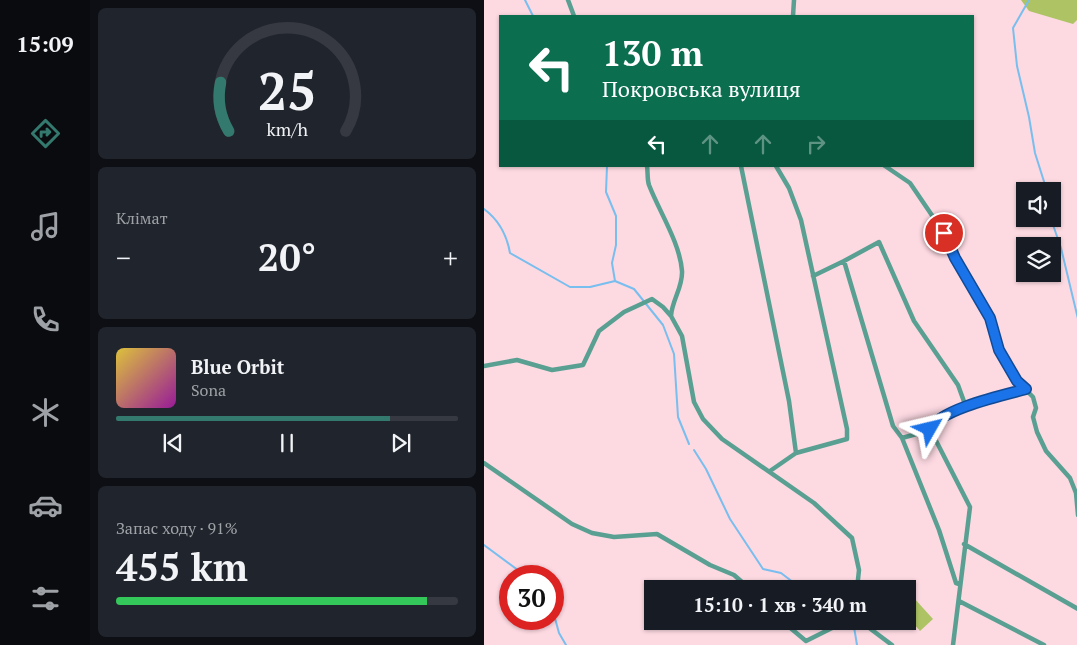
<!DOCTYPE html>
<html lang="uk">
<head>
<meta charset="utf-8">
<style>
  :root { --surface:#171b24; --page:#20242c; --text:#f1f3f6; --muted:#9ea1a6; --line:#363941; --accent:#34796d }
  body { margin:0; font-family:"PT Serif",serif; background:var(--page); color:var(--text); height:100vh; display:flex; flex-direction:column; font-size:19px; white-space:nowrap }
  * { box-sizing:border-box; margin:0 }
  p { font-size:16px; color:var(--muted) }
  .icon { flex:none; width:28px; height:28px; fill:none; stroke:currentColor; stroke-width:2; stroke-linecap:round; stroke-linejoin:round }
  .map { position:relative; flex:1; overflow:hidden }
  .sheet { display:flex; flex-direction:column; gap:8px; padding:8px; background:#0d0f14; width:394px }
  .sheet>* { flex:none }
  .hud { position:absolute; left:15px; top:15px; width:475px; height:152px; border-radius:0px; box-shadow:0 1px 4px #0004; background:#0b6e4f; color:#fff; overflow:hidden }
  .controls { position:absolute; left:532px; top:182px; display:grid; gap:10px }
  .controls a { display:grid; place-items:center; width:45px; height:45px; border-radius:0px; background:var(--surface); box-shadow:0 1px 4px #0004; font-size:25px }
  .speed { position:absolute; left:15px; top:565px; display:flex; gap:10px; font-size:25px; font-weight:700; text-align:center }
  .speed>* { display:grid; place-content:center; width:65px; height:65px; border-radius:50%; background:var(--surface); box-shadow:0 1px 4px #0004; line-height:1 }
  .speed .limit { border:8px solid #d22; background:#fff; color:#111 }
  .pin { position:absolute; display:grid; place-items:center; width:42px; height:42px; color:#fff; margin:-21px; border:2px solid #fff; border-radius:50%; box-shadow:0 1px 5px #0007 }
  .me { position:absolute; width:55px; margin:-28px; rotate:53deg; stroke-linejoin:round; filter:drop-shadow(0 0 4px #0008) }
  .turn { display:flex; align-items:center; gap:18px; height:105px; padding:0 20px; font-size:22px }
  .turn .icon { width:65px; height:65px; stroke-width:2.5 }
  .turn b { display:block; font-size:35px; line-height:42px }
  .lanes { display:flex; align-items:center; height:48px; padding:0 20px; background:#0003; justify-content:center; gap:25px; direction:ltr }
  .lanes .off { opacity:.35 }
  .big { font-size:38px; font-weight:800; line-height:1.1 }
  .sheet .tile { flex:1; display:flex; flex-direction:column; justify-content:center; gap:8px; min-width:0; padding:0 18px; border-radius:8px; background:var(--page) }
  .sheet .dial { align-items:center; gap:0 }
  .dial svg { height:130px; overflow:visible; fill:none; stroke:var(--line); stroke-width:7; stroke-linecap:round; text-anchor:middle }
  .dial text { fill:var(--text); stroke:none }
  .song { display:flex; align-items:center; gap:15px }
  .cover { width:60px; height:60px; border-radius:8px; background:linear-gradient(135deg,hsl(50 70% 55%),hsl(300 70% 35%)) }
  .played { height:5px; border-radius:2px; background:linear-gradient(90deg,var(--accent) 80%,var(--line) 80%) }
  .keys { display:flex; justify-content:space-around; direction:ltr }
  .heat { display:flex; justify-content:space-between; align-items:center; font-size:28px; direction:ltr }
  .charge { height:8px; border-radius:4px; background:linear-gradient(90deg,#34c759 91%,var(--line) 0) }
  .trip { position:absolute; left:160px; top:580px; width:272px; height:50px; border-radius:0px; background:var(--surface); box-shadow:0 1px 4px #0004; font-weight:800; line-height:50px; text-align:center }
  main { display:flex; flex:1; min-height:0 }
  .menu { display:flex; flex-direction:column; width:90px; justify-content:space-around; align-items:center; background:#090b0e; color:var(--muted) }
  .menu .icon { width:35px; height:35px }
  .menu .on { color:var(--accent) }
  .menu b { font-size:22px; color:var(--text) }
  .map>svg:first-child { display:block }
  .green { fill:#adc364 }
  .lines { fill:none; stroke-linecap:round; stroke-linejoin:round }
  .stream { stroke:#78beee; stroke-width:2 }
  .street { stroke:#59a092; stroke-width:4.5 }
  .route-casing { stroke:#114b97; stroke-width:12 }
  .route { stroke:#1a73e8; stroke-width:9 }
</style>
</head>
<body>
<main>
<nav class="menu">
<b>15:09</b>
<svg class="icon on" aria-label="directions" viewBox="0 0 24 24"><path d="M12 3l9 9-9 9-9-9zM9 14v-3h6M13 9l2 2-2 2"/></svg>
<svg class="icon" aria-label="music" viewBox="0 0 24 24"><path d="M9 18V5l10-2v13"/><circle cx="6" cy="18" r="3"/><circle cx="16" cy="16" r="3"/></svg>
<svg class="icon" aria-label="phone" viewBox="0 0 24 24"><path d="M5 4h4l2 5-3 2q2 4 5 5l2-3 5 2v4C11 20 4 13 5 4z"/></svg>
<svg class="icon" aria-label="climate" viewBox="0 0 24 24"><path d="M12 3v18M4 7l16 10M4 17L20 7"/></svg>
<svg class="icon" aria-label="car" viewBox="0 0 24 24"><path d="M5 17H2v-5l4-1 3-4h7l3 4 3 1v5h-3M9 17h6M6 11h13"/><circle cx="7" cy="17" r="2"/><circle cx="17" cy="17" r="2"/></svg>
<svg class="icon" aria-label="filters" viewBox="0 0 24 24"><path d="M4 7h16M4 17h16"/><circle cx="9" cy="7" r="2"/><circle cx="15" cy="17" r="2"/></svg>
</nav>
<section class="sheet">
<div class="tile dial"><svg viewBox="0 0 100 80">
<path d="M14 69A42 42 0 1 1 86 69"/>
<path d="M14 69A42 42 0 0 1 9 39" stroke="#34796d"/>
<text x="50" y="56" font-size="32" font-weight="700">25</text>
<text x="50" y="72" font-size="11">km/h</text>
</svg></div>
<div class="tile"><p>Клімат</p>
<div class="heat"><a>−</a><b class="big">20°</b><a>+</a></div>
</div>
<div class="tile">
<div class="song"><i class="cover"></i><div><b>Blue Orbit</b><p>Sona</p></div></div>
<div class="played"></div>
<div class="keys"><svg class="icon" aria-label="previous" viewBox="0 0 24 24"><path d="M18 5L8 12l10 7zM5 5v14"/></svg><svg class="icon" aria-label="pause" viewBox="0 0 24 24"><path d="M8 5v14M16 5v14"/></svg><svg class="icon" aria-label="next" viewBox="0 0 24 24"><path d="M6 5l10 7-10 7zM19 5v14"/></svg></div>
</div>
<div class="tile"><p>Запас ходу · 91%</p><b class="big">455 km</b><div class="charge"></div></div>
</section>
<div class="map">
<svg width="594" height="645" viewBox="0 0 594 645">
  <rect width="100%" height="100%" fill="#fdd9e2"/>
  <path class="green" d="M537,0H593V20L589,24L545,11Z
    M429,597L449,619L436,631L424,617V601Z"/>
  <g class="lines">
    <path class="stream" d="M41,0L49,16
      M545,0L529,28L533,66L545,117L551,153L563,191
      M123,166L122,192L132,216V245L128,263L131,281
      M0,209C15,220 23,236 26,253L86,287H106L131,281L150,289L179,325L190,354L194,417L205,444
      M567,219L577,248L594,319
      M210,450L222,469L246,519L279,569L297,573L318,589
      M0,545L42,576
      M69,611L75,633L82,645
      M369,621L373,645"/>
    <path class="street" d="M84,0L90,16
      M309,16L310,0
      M163,166C164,172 163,179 165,185C175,211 196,243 198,271C199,287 188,300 187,316
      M257,166L305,401L312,453L286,471
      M292,166L305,188L317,220L363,429V439L312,453
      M401,166L426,183L460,233L471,258L506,317L515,350L533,381L549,397L552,408L549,417L553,432L562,451L586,478L592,493L594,515
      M360,261L395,242L430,321L474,385L482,407
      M329,276L360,261L409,426L418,438L455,530L472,583L475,584
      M0,366L33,360L68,370L99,365L115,331L140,312L168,299L179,307L187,316L198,336L210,402L219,419L238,439L330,503L368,538L375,570L373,589
      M446,429L486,507L469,645
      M418,438L443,431L450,421L482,407L542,389
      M0,463L88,524L108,533L130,537L173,534L226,565L250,575L266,589
      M480,544L594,609
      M475,601L560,645
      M298,621L322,641L362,621
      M376,621L408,645"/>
  </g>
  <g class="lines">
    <g class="route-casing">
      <path id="route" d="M446,429C456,409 520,395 542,389L533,381L515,350L506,318L471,258L460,233"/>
    </g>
    <use href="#route" class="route"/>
  </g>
</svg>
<div class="controls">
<a><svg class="icon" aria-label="sound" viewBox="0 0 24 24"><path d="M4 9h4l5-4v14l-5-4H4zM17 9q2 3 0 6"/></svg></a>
<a><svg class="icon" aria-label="layers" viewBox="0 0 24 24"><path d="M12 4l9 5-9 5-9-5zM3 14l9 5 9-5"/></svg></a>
</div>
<div class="speed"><div class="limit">30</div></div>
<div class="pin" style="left:460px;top:233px;background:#d93025"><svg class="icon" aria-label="arrive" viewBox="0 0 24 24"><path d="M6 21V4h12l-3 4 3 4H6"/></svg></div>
<svg class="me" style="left:446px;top:429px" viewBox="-20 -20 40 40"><path d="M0-17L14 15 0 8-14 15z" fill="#1a73e8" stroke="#fff" stroke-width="4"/></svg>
<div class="trip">15:10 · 1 хв · 340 m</div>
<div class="hud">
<div class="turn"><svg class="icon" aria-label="left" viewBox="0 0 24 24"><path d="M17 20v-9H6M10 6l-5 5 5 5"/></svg><div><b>130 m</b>Покровська вулиця</div></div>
<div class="lanes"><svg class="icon" aria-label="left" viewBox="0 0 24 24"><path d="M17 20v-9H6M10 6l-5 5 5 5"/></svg><svg class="icon off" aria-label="ahead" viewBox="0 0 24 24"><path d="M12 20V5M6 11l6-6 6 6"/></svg><svg class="icon off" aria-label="ahead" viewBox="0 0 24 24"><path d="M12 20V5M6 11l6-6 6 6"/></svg><svg class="icon off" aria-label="right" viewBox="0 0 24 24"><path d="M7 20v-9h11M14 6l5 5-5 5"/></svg></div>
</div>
</div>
</main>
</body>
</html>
